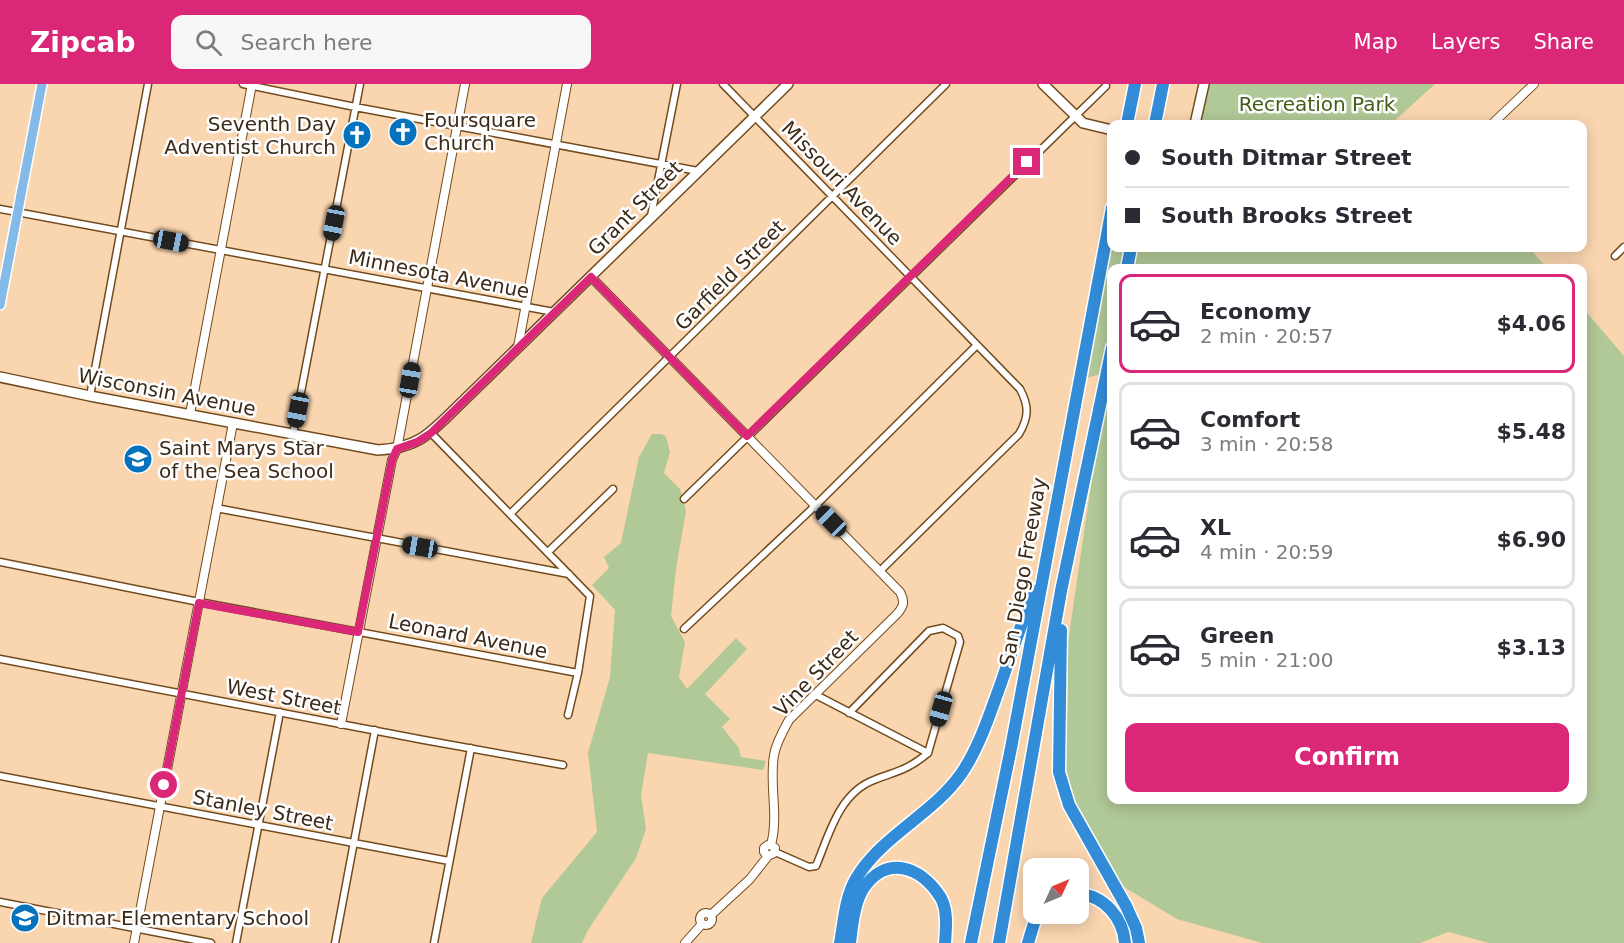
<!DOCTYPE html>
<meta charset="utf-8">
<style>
:root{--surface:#fff;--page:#f7f7f7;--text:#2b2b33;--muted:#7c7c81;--line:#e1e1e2;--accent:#db2777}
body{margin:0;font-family:"DejaVu Sans",sans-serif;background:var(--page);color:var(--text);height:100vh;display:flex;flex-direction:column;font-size:22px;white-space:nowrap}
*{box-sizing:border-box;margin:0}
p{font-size:20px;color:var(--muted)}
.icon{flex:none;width:33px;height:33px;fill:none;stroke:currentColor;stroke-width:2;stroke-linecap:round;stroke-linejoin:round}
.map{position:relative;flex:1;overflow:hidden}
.side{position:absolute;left:1107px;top:180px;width:480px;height:540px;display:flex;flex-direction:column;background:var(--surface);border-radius:12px;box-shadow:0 3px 15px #0003}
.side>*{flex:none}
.banner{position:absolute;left:1107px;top:36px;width:480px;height:132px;border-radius:12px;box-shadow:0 3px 15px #0003;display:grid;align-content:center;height:132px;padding:0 18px;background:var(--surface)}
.needle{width:39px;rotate:46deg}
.controls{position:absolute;left:1023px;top:774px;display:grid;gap:12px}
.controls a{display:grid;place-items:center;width:66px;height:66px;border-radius:12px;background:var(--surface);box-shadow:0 3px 15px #0003;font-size:30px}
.end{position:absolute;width:27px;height:27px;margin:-14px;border:8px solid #db2777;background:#fff;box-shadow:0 0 0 3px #fff}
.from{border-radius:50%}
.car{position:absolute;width:18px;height:36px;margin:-18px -9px;border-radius:8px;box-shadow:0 0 4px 2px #0007;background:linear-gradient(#222 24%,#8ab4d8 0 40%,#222 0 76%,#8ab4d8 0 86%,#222 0)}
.banner b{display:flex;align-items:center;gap:21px;height:57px;font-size:22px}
.banner b+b{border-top:2px solid var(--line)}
.banner i{width:15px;height:15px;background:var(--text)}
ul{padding:10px 0 0;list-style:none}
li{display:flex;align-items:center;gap:18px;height:99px;margin:0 12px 9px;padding:0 6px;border:3px solid var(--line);border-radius:12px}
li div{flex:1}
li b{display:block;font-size:22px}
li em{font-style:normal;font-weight:800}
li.selected{border-color:var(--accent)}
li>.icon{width:54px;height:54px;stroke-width:1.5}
.cta{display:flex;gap:12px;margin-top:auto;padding:12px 18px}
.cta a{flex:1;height:69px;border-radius:12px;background:var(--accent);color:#fff;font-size:24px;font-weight:800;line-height:69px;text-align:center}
header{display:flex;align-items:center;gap:36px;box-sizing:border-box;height:84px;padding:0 30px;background:var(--accent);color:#fff}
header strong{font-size:28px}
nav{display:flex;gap:33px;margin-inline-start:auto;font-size:21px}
.search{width:420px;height:54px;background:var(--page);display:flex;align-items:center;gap:15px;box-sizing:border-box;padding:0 21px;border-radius:12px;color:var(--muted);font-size:22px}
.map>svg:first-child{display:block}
.green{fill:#b1c897}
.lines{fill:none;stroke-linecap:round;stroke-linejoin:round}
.minor-casing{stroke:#724b1d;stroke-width:9}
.tertiary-casing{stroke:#724b1d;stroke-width:10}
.secondary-casing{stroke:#724b1d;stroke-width:12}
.primary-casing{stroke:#fff;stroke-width:12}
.motorway-casing{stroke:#fff;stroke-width:15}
.minor{stroke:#fff;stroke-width:6}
.tertiary{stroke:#fff;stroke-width:8}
.secondary{stroke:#fff;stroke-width:9}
.primary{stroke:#84bae8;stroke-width:9}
.motorway{stroke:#328cd8;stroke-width:12}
.route{stroke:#db2777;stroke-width:8}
.labels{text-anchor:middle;stroke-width:5;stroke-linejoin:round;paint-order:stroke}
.park-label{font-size:20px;fill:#435e16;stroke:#fefefe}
.poi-label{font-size:20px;fill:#3b2a17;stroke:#fefefe;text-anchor:start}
.street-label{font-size:20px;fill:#3b2a17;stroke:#fefefe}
</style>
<header>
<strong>Zipcab</strong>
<div class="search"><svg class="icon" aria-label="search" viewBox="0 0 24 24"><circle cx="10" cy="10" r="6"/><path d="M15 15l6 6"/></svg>Search here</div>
<nav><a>Map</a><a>Layers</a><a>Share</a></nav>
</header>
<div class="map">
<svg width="1624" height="859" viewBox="0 0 1624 859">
<rect width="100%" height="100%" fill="#fad6b0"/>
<!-- green -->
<path class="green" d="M1205,0H1435L1391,40H1198Z
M1111,115L1112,164H1529L1547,184H1112V716H1582L1583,224L1624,272V859H1489L1448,848L1420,859H1262L1177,835L1114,797L1080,743L1059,671L1063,592L1107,292L1097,291L1076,297Z
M652,350H662L666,353L670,368L664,389L680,405L686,427L676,485L671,532L685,558L679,593L687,605L736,554L747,565L705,610L730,635L722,643L739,664L741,673L766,677L763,686L648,669L641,711L646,745L636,774L588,846L582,859H531L542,814L597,748L588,669L610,593L615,526L592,501L609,484L604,473L621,459L639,373Z"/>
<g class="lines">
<!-- minor casing -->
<g class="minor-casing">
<path id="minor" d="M243,0L355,23L698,87
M723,0L1020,305C1029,322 1029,333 1019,350L880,487
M0,125L554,228
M651,132L677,0
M1615,172L1624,163
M90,312L148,0
M431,349L590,512L578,589L568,631
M293,350L360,0
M684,415L1106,2
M216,424L569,490
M510,430L946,0
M548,468L613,405
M0,478L199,518L578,589
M684,545L815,422L977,261
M0,575L424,656L563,681
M814,610L928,669L960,558L958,552L943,544L929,547L849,629
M0,692L449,777
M775,768L809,783L816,782C829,751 839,709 874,696C897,687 908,686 928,669
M0,818L211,859
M236,859L280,628
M335,859L375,646
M434,859L471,664"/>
</g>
<!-- tertiary casing -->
<g class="tertiary-casing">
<path id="tertiary" d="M1492,40L1534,0
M591,193L900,508C905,518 904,522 897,530L789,636C783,647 776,659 774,671C769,701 779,731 771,761
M518,263L567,0
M190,330L252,0
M341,640L392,376L397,365L465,0
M700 835a6 6 0 1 1 12 0a6 6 0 1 1-12 0Z
M711,831L750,795L768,772L774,769L775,764L771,761H768L764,764V768L768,772
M134,859L233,339
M685,859L702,840"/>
</g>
<!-- secondary casing -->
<g class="secondary-casing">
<path id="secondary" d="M1043,0L1083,39L1112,46
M1195,40L1204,0
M0,293L90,312L378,366C419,364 430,349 458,322L788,0"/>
</g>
<!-- primary casing -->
<g class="primary-casing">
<path id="primary" d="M0,221L42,0"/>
</g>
<!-- motorway casing -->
<g class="motorway-casing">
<path id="motorway" d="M1127,40L1135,0
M1155,40L1163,0
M1127,184L1131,164
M1061,546L1059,688L1069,721L1126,822L1136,844L1139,859
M1078,810C1104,811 1123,834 1125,859
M840,859C844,838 845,812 857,793C883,751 933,730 961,690C979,664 989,632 1000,602C1011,570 1022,539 1034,507
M850,859C852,842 854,820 863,805C886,770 921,782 941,814C948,827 946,845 945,859
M971,859L1011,664L1112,124
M999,859L1061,507L1112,264
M1028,859L1035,836L1039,830"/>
</g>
<!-- minor -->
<use href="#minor" class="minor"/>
<!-- tertiary -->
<use href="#tertiary" class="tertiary"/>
<!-- secondary -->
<use href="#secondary" class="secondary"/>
<!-- primary -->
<use href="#primary" class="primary"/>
<!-- motorway -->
<use href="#motorway" class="motorway"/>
</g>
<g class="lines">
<!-- route -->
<path class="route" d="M164,701L199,519L358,548L392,376L397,365L417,358L431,349L591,193L747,352L1027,78"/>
</g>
<!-- icons -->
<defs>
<g id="church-disc" transform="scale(1.5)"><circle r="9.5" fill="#0572bd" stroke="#fefefe"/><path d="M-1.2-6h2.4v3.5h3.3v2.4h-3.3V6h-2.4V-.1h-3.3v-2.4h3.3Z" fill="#fff"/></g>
<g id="school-disc" transform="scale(1.5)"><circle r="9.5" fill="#0572bd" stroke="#fefefe"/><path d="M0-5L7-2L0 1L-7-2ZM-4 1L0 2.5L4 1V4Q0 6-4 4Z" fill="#fff"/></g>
</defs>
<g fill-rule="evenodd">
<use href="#church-disc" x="403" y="48"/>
<use href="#church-disc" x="357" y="51"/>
<use href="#school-disc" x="138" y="375"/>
<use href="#school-disc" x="25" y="834"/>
</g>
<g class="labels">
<!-- park labels -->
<g class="park-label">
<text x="1317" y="27">Recreation Park</text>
</g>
<!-- poi labels -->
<g class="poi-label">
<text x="424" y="43">Foursquare<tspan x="424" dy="23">Church</tspan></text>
<text x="336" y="47" text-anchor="end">Seventh Day<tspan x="336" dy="23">Adventist Church</tspan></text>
<text x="159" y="371">Saint Marys Star<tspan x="159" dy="23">of the Sea School</tspan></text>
<text x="46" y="841">Ditmar Elementary School</text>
</g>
<!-- street labels -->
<g class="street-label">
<text transform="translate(842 99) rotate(46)" y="7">Missouri Avenue</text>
<text transform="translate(635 124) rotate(-45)" y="7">Grant Street</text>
<text transform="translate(439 190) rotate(11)" y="7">Minnesota Avenue</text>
<text transform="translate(730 191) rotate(-45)" y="7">Garfield Street</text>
<text transform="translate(167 308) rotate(11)" y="7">Wisconsin Avenue</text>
<text transform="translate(1023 488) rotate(-80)" y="7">San Diego Freeway</text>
<text transform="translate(468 552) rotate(11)" y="7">Leonard Avenue</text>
<text transform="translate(816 589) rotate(-46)" y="7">Vine Street</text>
<text transform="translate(284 613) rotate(11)" y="7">West Street</text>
<text transform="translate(263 726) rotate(11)" y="7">Stanley Street</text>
</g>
</g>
</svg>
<div class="controls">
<a><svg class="needle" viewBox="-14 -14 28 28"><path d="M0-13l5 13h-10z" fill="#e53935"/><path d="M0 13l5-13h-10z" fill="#7c7c81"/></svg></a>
</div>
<i class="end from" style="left:164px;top:701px"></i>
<i class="end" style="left:1027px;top:78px"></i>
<i class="car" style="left:334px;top:139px;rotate:191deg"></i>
<i class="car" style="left:171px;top:157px;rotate:101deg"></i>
<i class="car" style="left:410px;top:296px;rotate:10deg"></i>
<i class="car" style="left:298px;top:326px;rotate:191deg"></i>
<i class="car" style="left:831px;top:437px;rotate:315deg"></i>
<i class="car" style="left:420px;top:463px;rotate:280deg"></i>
<i class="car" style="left:941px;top:625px;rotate:196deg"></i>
<div class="banner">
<b><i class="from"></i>South Ditmar Street</b>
<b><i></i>South Brooks Street</b>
</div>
<section class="side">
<ul>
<li class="selected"><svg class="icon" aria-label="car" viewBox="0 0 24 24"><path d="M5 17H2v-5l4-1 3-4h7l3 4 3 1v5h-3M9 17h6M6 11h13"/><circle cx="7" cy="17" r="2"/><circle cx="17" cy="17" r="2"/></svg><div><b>Economy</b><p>2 min · 20:57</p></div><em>$4.06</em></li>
<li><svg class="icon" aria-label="car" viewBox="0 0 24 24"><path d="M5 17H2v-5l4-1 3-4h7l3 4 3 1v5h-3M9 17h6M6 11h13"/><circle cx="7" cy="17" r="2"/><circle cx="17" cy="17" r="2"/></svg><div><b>Comfort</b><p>3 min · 20:58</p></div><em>$5.48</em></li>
<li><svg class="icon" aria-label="car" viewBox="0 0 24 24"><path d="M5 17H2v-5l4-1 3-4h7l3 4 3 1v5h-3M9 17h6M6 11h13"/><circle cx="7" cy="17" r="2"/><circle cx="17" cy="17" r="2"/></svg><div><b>XL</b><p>4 min · 20:59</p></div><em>$6.90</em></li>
<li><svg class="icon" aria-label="car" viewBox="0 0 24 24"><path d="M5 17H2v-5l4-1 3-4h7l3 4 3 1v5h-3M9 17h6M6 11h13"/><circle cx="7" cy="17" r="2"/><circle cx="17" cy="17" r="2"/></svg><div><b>Green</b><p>5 min · 21:00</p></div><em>$3.13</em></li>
</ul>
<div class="cta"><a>Confirm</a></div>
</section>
</div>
